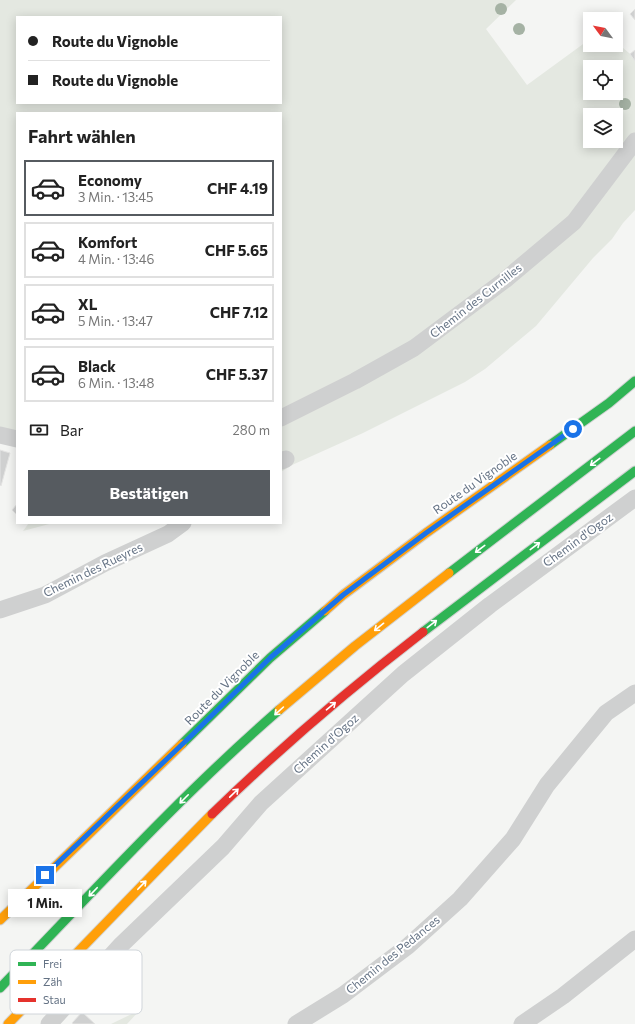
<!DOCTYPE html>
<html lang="de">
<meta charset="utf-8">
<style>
:root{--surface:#fff;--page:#f6f6f6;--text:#222;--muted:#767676;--line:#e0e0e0;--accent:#565b60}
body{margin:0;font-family:Commissioner,sans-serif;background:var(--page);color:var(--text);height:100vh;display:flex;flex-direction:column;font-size:15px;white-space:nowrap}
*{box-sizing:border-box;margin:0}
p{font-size:13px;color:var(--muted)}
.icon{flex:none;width:22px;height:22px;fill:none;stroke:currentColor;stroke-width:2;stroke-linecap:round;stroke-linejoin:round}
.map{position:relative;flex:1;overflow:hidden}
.side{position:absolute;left:16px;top:112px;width:266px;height:412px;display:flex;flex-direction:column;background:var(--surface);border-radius:0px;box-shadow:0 2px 10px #0003}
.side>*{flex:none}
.guide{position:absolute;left:16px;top:16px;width:266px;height:88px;border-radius:0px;box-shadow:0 2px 10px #0003;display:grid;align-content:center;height:88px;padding:0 12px;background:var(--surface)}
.needle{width:26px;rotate:302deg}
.buttons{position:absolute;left:583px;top:12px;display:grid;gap:8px}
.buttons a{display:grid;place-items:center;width:40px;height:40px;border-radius:0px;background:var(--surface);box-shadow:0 2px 10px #0003;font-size:20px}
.end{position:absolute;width:18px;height:18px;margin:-9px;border:5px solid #1a73e8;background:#fff;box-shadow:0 0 0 2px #fff}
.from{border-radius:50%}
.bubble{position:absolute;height:28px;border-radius:0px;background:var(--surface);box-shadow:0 2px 10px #0003;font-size:13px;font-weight:700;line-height:28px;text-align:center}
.guide b{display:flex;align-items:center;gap:14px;height:38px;font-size:15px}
.guide b+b{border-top:1px solid var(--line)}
.guide i{width:10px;height:10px;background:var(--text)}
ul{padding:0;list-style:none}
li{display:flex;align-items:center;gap:12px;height:56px;margin:0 8px 6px;padding:0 4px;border:2px solid var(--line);border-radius:0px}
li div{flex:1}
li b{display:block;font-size:15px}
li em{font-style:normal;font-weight:700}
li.on{border-color:var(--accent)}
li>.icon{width:36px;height:36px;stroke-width:1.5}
h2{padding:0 12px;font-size:18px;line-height:48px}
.pay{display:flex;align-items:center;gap:10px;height:44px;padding:0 12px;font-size:15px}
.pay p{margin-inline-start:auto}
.primary-button{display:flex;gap:8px;margin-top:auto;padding:8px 12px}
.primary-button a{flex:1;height:46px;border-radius:0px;background:var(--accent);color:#fff;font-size:16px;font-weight:700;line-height:46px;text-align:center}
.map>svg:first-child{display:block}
.green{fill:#e4e8e1;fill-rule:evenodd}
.building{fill:#cfd0d0;stroke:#e4e4e3}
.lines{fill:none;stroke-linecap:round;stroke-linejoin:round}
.fast-casing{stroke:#d0d2d2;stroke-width:11}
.slow-casing{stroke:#d0d2d2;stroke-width:11}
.jam-casing{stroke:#d0d2d2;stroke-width:11}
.street{stroke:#cfd0d0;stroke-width:17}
.fast{stroke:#30b455;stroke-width:9}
.slow{stroke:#ff9f0a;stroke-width:9}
.jam{stroke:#e5322d;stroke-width:9}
.tree{fill:#a5b2a4}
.oneway{stroke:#fff}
.route{stroke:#1a73e8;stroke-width:5}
.labels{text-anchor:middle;stroke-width:4;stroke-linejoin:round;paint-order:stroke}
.street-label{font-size:12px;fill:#647284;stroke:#fff}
.key{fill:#fff;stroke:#d0d5da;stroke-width:1}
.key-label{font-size:11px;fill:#647284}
</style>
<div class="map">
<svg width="635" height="1024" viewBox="0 0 635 1024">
<rect width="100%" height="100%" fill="#f4f5f3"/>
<!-- green -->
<path class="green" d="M0,0H516L486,29L527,85L590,39V45H616V42L635,58V210L623,223L612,239L593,258L536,326L485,369L465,382L363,433L292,465L281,472V113H17V436L0,430ZM17,17H281V103H17ZM590,67H616V93H590ZM590,115H616V141H590Z
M29,523H53L23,531Z
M140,1010L127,1024H111Z"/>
<!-- building -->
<path class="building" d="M635,9V20L630,14Z
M635,50V61L630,54Z
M0,450L10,453L1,486L0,485Z
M17,504V515L12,510Z
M82,1012L95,1024H73L72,1023Z"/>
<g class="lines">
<!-- fast casing -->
<g class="fast-casing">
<path id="fast" d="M550,445L609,403L635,381
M449,573L635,431
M423,632L635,471
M182,744L270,658L325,611
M0,988C91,894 180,796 279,710"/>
</g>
<!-- slow casing -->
<g class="slow-casing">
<path id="slow" d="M325,611L343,595L426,533L550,445
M279,710L355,646L449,573
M0,920L182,744
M8,1024L162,865L212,814"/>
</g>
<!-- jam casing -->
<g class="jam-casing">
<path id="jam" d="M212,814C279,749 349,689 423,632"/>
</g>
<!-- street -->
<path class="street" d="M281,418L355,381L414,348L505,280L574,222L635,141
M0,435L17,439
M281,461L286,459
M0,610L45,595L105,563L168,534L183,523
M49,1024L120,946L223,847L261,803L403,674L490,605L635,498
M296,1024L343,995L408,946L460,899L513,839L547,785L606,713L635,693
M522,1024L563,996L635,939"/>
<!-- fast -->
<use href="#fast" class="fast"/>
<!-- slow -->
<use href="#slow" class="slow"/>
<!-- jam -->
<use href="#jam" class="jam"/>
</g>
<!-- trees -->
<g class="tree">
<circle cx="501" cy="9" r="6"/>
<circle cx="519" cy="29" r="6"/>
<circle cx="625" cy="104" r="6"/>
</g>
<!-- one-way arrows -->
<defs><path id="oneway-shaft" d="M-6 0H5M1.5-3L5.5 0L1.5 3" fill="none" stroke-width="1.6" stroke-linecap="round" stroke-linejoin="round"/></defs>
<g class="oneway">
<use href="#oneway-shaft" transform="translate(595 462) rotate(143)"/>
<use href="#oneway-shaft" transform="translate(535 546) rotate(-37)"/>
<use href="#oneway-shaft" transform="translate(480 549) rotate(143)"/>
<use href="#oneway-shaft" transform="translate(432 624) rotate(-38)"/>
<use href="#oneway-shaft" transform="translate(379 627) rotate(141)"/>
<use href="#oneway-shaft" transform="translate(331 706) rotate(-40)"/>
<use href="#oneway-shaft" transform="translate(279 711) rotate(138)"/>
<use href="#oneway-shaft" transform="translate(234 793) rotate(-44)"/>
<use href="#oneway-shaft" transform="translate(184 799) rotate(135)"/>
<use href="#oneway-shaft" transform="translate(142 885) rotate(-46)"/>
<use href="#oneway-shaft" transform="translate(93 892) rotate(134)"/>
</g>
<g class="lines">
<!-- route -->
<path class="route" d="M45,875L192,735L270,658L343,595L426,533L573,429"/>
</g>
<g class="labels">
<!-- street labels -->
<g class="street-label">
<text transform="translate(476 301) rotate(-38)" y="4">Chemin des Curnilles</text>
<text transform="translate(475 483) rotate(-35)" y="4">Route du Vignoble</text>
<text transform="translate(578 540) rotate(-36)" y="4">Chemin d'Ogoz</text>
<text transform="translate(93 570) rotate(-26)" y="4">Chemin des Rueyres</text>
<text transform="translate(222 688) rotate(-45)" y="4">Route du Vignoble</text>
<text transform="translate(326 744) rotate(-42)" y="4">Chemin d'Ogoz</text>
<text transform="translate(393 955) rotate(-39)" y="4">Chemin des Pedances</text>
</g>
</g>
<!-- legend -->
<rect x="10" y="950" width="132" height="64" rx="6" class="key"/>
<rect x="18" y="962" width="18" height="4" fill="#30b455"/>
<rect x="18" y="980" width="18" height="4" fill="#ff9f0a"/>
<rect x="18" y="998" width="18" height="4" fill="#e5322d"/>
<g class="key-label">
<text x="43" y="968">Frei</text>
<text x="43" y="986">Zäh</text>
<text x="43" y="1004">Stau</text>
</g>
</svg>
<div class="buttons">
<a><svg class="needle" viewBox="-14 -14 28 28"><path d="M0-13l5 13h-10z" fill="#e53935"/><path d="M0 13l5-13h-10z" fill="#767676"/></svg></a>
<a><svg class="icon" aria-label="locate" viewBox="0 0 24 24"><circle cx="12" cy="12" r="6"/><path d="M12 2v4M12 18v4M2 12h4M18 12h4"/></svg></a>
<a><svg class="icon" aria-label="layers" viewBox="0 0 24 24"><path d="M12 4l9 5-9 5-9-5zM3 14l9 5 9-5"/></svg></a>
</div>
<i class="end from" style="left:573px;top:429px"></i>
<i class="end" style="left:45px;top:875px"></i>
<div class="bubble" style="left:8px;top:889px;width:74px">1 Min.</div>
<div class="guide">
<b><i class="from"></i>Route du Vignoble</b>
<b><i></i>Route du Vignoble</b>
</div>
<section class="side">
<h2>Fahrt wählen</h2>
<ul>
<li class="on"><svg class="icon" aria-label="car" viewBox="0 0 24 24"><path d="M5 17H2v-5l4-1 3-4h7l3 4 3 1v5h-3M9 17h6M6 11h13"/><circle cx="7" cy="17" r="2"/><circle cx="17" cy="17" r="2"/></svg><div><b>Economy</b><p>3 Min. · 13:45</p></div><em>CHF 4.19</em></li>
<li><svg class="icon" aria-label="car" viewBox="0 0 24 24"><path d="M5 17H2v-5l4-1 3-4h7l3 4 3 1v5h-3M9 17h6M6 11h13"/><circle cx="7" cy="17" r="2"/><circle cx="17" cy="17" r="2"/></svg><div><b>Komfort</b><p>4 Min. · 13:46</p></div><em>CHF 5.65</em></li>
<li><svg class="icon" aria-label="car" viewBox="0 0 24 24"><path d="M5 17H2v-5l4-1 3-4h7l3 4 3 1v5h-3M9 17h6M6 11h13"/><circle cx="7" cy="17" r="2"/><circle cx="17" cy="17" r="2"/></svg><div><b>XL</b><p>5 Min. · 13:47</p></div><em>CHF 7.12</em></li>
<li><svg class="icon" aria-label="car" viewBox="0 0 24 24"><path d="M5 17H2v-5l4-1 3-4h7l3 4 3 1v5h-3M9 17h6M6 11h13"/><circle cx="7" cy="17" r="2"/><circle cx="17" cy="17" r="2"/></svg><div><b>Black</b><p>6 Min. · 13:48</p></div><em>CHF 5.37</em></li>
</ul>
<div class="pay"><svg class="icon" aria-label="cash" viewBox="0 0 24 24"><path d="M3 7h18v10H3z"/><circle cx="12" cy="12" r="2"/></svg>Bar<p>280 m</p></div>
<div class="primary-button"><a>Bestätigen</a></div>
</section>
</div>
